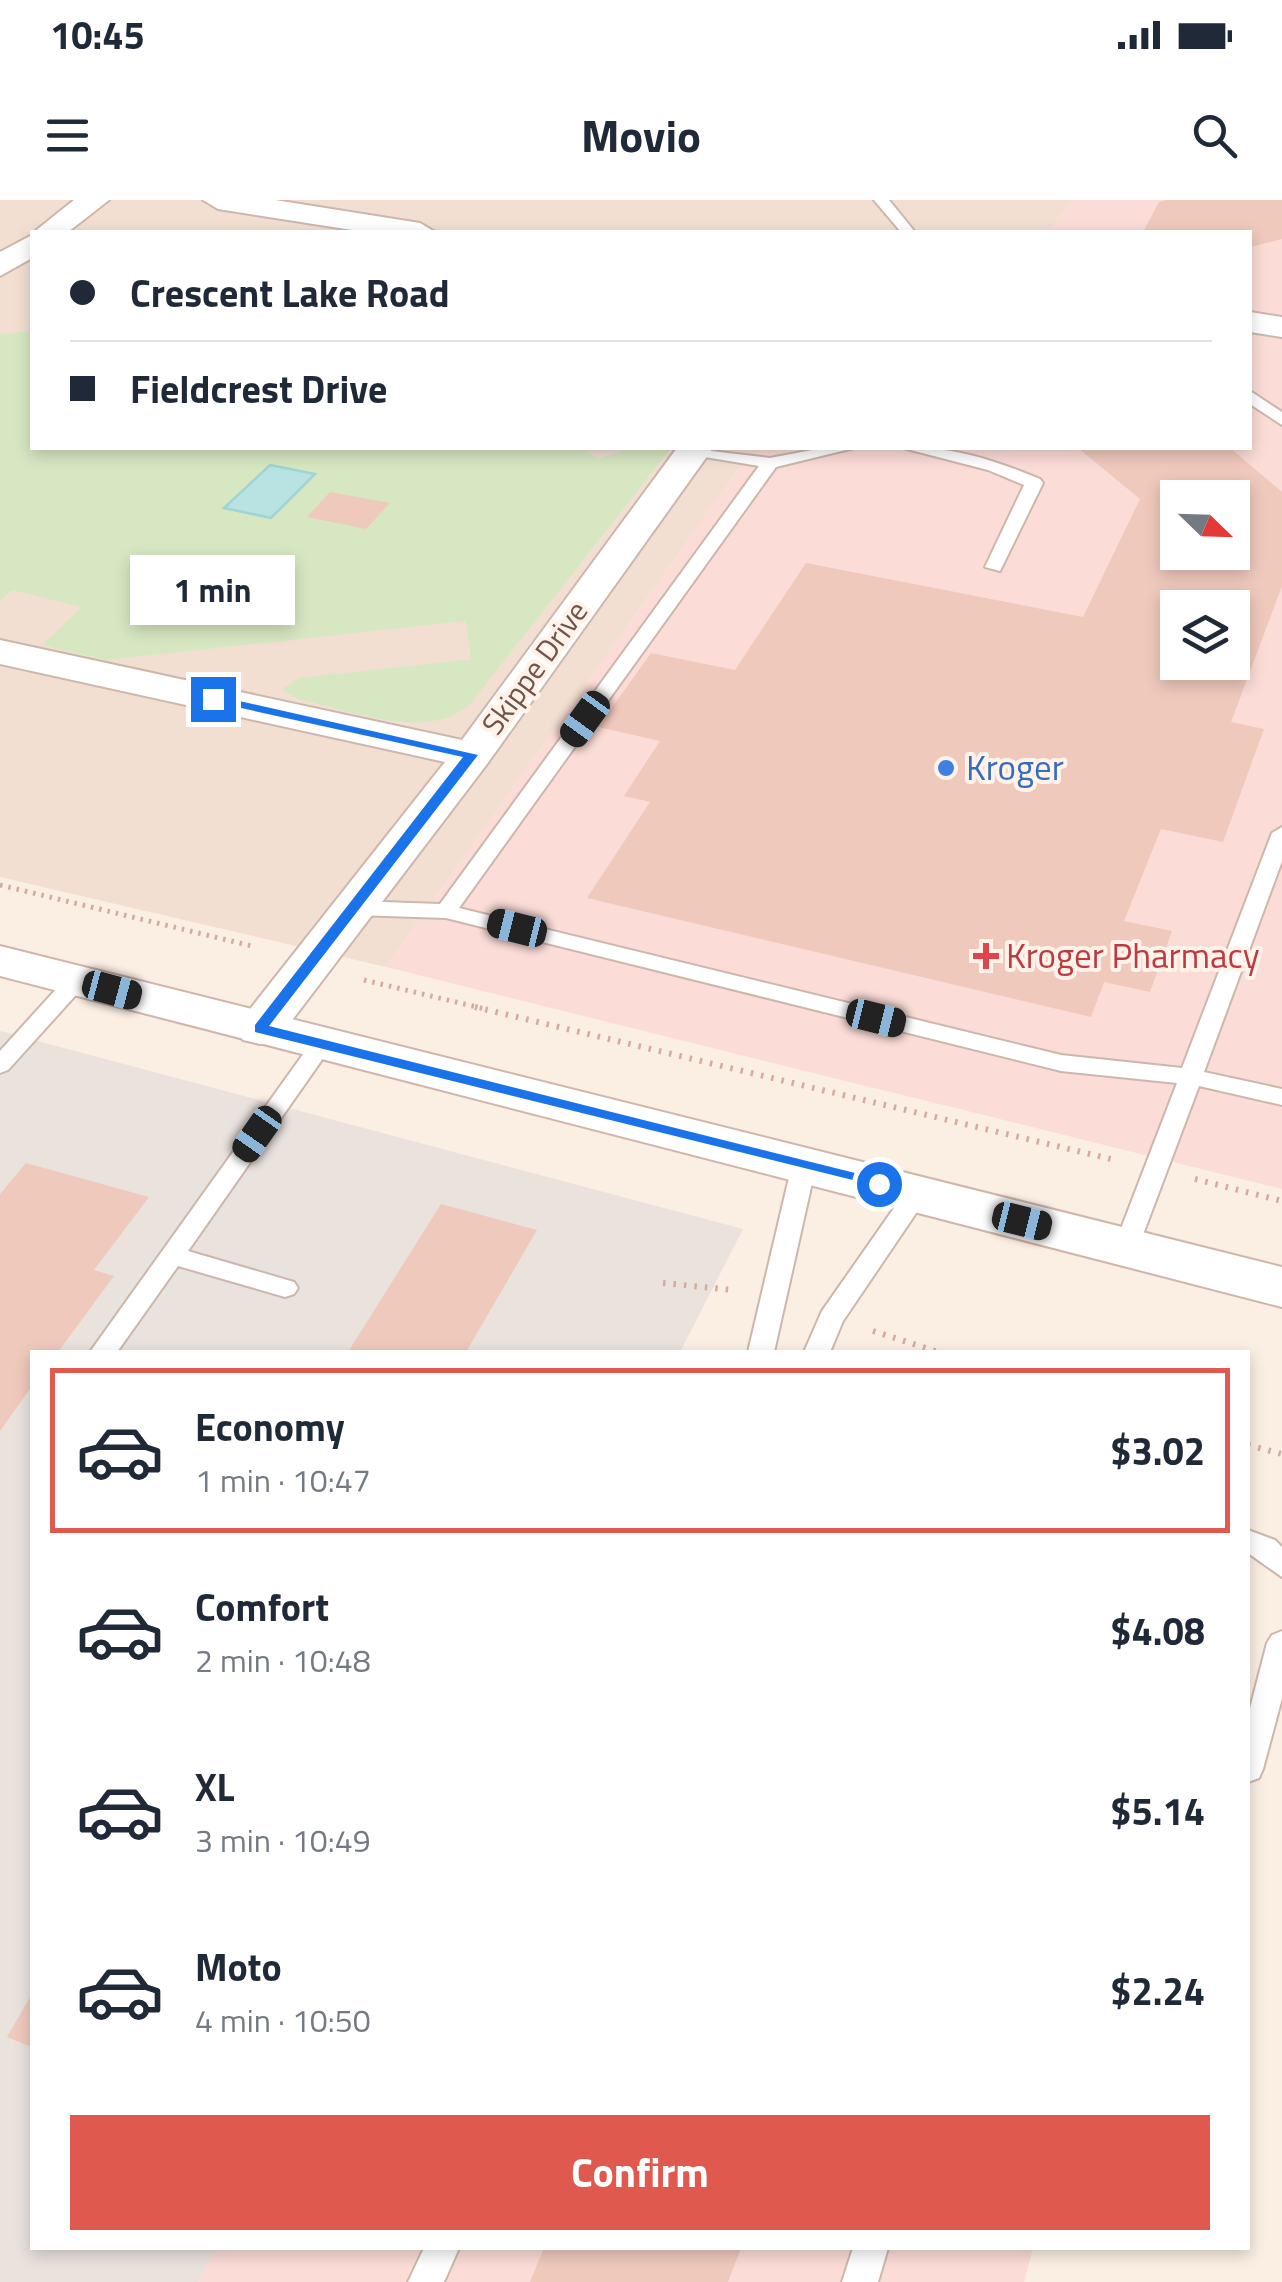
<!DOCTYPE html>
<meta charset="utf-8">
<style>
:root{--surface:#fff;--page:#f6f6f7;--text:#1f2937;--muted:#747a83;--line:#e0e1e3;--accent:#df594e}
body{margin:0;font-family:"Titillium Web",sans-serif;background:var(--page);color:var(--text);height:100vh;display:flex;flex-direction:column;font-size:38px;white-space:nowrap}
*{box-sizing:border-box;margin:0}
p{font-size:32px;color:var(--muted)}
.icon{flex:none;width:55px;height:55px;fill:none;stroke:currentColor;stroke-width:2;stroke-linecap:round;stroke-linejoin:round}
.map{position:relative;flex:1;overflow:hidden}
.panel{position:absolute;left:30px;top:1150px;width:1220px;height:900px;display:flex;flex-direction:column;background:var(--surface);border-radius:0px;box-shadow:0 5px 15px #0003}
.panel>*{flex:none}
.hud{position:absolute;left:30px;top:30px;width:1222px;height:220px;border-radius:0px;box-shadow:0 5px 15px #0003;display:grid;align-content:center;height:220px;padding:0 40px;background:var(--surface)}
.needle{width:65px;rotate:113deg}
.fabs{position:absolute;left:1160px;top:280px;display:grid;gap:20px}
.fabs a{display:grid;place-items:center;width:90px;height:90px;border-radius:0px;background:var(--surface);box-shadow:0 5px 15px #0003;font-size:50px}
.end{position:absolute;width:45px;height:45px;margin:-22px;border:12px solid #1a73e8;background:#fff;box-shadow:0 0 0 5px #fff}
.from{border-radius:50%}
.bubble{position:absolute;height:70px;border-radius:0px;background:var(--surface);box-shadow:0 5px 15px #0003;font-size:32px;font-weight:700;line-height:70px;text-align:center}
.car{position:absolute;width:30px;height:60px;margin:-30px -15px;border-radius:12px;box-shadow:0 0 8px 2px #0007;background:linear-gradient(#222 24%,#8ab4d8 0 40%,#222 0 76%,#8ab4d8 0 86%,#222 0)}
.hud b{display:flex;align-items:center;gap:35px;height:95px;font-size:38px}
.hud b+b{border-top:2px solid var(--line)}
.hud i{width:25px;height:25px;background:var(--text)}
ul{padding:18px 0 0;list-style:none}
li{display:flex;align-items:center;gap:30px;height:165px;margin:0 20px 15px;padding:0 20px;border:5px solid transparent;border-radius:0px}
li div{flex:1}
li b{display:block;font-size:38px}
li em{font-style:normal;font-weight:700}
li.current{border-color:var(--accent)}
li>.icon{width:90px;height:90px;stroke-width:1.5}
.primary-button{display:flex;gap:20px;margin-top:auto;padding:20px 40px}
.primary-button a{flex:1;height:115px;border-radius:0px;background:var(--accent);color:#fff;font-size:40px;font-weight:700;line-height:115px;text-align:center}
.status{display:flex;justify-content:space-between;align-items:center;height:70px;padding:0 50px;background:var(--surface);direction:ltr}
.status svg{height:28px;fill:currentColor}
header{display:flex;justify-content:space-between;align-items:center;height:130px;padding:0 40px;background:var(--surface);font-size:45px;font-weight:700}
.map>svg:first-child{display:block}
.residential{fill:#f2dfd2}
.commercial{fill:#fbdcd7;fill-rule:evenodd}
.industrial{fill:#eae2dd}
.green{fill:#d7e7c2}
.water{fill:#b9e3e3;stroke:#9fd4d4;stroke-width:2.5}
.building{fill:#efc9bc;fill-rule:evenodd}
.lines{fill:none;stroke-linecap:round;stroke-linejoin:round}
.lane-casing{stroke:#cdb7ad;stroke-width:4}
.street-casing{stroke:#cdb7ad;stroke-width:4}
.secondary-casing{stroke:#d0b5aa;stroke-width:4}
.path-far1{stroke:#d3ac9f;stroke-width:5;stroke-dasharray:2.5 6;stroke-linecap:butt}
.path{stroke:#d3ac9f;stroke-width:6;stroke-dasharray:2.5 8;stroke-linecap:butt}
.lane{fill:#fff;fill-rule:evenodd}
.street{fill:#fff;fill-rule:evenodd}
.secondary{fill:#fff;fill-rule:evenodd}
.route{fill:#1a73e8}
.shop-dot{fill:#3f7fe0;stroke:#fef2e9;stroke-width:4}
.health-dot{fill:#e0444e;stroke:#fef2e9;stroke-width:4}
.labels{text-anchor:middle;stroke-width:8;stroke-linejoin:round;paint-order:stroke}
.far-street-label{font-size:30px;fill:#71534a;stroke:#fef2e9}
.shop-label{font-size:35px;fill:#366cbe;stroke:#fef2e9;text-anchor:start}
.health-label{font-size:35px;fill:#be3a42;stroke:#fef2e9;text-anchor:start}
</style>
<div class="status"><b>10:45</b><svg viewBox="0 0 49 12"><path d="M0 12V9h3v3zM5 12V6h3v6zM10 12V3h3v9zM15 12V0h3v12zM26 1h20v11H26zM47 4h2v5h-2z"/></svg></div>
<header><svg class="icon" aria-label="menu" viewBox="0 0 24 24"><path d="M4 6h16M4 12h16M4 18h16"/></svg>Movio<svg class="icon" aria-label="search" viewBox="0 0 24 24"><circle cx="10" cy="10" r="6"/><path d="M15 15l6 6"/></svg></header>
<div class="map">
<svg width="1282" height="2082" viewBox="0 0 1282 2082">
<rect width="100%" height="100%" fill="#fbeee3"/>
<!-- residential -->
<path class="residential" d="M0,0H1074L1047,32H32V248H753L386,767L0,677Z"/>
<!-- commercial -->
<path class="commercial" d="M1074,0H1282V989L386,767L753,248H1250V32H1047ZM1178,298H1232V352H1178ZM1178,408H1232V462H1178Z
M216,2048H1033L1024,2082H198Z"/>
<!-- industrial -->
<path class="industrial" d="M0,831L743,1029L680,1152H32V2048H216L198,2082H0Z"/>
<!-- green -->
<path class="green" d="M32,131V248H581L598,259L629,248H671L471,503C428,544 348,509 297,499L282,489L299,478L471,459L466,421L106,460L42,445L82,407L12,390L0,401V134Z"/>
<!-- water -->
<path class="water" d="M270,265L315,274L271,318L224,308Z"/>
<!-- building -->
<path class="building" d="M1166,0H1282V39L1250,47V32H1143L1159,2Z
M1078,248H1230L1282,292V386L1231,522L1264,529L1223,642L1161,629L1124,721L1172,731L1150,792L1104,782L1091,817L587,698L650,602L624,596L660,541L598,527L651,453L735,470L806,363L1083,417L1140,299ZM1178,298H1232V352H1178ZM1178,408H1232V462H1178Z
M330,292L390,303L366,329L307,317Z
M26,963L149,997L94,1070L114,1076L58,1152H32V1186L0,1231V994Z
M441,1004L537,1030L466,1152H348Z
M32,1794V1847L7,1837Z
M544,2048H741L728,2082H530Z"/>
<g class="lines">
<!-- lane casing -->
<g class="lane-casing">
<path id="lane" d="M874,0H889L915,32H901Z
M1250,191L1282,212V225L1250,204Z
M686,248L770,258L823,248H854L776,267L459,708L1061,855L1182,868L1272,633L1282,627V661L1204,872L1282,889V905L1199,886L1136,1053L1127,1056L1114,1047L1177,883L1061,871L446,718L354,715L343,708L354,701L440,704L759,266L687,254Z
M903,248C950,245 997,261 1040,279L1043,283L1000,371L985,367L1024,285L988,270Z
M76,774L84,776L87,781L84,786L8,870L0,873V851L68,776Z
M322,837L333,844L188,1051L294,1082L298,1088L294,1094L285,1097L178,1066L117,1152H90L314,839Z
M804,957L816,965L774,1152H748L792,965Z
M917,985L929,994L843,1121L830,1152H804L822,1111L908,988Z
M1248,1330L1275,1340L1282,1347V1377L1248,1353Z
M1282,1431V1498L1263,1569L1259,1578L1248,1582V1516L1267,1443L1272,1435Z
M424,2048H459L444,2082H408Z
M853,2048H888L878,2082H842Z"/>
</g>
<!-- street casing -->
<g class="street-casing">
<path id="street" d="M74,0H109L68,32H34Z
M203,0H275L420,23L435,32H365L218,9Z
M32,35V58L0,76V52Z
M1250,112L1282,117V137L1250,132Z
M677,248H713L487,564L277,840L260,844L243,840L236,829L243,818L445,562L0,464V440L462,540Z"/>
</g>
<!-- secondary casing -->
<g class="secondary-casing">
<path id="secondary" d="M0,746L1282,1067V1107L0,776Z"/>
</g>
<!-- path-far1 -->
<path class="path-far1" d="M0,685L256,747
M364,780L485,809"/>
<!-- path -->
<path class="path" d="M475,807L1115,960
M1195,979L1282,1001
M663,1083L732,1090
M873,1131L938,1152
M1248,1245L1282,1254"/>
<!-- lane -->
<use href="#lane" class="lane"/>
<!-- street -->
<use href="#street" class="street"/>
<!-- secondary -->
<use href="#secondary" class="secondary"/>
</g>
<!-- route -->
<path class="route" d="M213,495L478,555L269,826L879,979L887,984L885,988L255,832V825L463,557L209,501Z"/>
<!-- markers -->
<circle class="shop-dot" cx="946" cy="568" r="10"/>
<path class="health-dot" d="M981 741h10v10h10v10h-10v10h-10v-10h-10v-10h10z"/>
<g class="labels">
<!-- far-street labels -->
<g class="far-street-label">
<text transform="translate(535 468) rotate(-54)" y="10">Skippe Drive</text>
</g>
<!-- shop labels -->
<g class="shop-label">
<text x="966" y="580">Kroger</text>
</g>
<!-- health labels -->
<g class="health-label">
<text x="1006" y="768">Kroger Pharmacy</text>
</g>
</g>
</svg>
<div class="fabs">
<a><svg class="needle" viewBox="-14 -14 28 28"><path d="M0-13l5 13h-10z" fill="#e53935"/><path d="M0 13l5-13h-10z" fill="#747a83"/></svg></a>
<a><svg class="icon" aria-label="layers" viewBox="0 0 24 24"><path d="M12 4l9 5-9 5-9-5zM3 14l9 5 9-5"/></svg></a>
</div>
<i class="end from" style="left:879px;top:984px"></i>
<i class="end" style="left:213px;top:499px"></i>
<div class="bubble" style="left:130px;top:355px;width:165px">1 min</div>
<i class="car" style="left:585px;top:519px;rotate:216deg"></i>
<i class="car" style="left:517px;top:728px;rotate:284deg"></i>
<i class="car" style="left:112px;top:790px;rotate:105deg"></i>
<i class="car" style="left:876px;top:818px;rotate:104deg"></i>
<i class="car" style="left:257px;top:934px;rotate:215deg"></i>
<i class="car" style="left:1022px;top:1021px;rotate:104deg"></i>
<div class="hud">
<b><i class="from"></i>Crescent Lake Road</b>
<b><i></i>Fieldcrest Drive</b>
</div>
<section class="panel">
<ul>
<li class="current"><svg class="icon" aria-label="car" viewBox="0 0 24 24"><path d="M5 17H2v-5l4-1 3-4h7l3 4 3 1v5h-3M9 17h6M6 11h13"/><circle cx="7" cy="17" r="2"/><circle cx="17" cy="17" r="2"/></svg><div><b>Economy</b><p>1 min · 10:47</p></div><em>$3.02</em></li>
<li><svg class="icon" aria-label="car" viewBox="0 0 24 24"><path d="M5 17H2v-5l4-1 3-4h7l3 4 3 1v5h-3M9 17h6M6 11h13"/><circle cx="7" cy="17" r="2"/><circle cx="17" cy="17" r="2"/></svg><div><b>Comfort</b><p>2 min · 10:48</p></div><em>$4.08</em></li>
<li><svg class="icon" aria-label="car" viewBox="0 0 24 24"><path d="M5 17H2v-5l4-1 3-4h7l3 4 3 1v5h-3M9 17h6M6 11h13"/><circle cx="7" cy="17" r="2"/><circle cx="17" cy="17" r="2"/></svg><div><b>XL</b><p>3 min · 10:49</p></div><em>$5.14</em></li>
<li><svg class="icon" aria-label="car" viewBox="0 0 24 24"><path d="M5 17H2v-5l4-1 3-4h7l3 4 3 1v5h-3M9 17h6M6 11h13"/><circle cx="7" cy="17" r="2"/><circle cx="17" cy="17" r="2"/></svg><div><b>Moto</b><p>4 min · 10:50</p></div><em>$2.24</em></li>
</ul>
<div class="primary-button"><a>Confirm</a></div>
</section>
</div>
